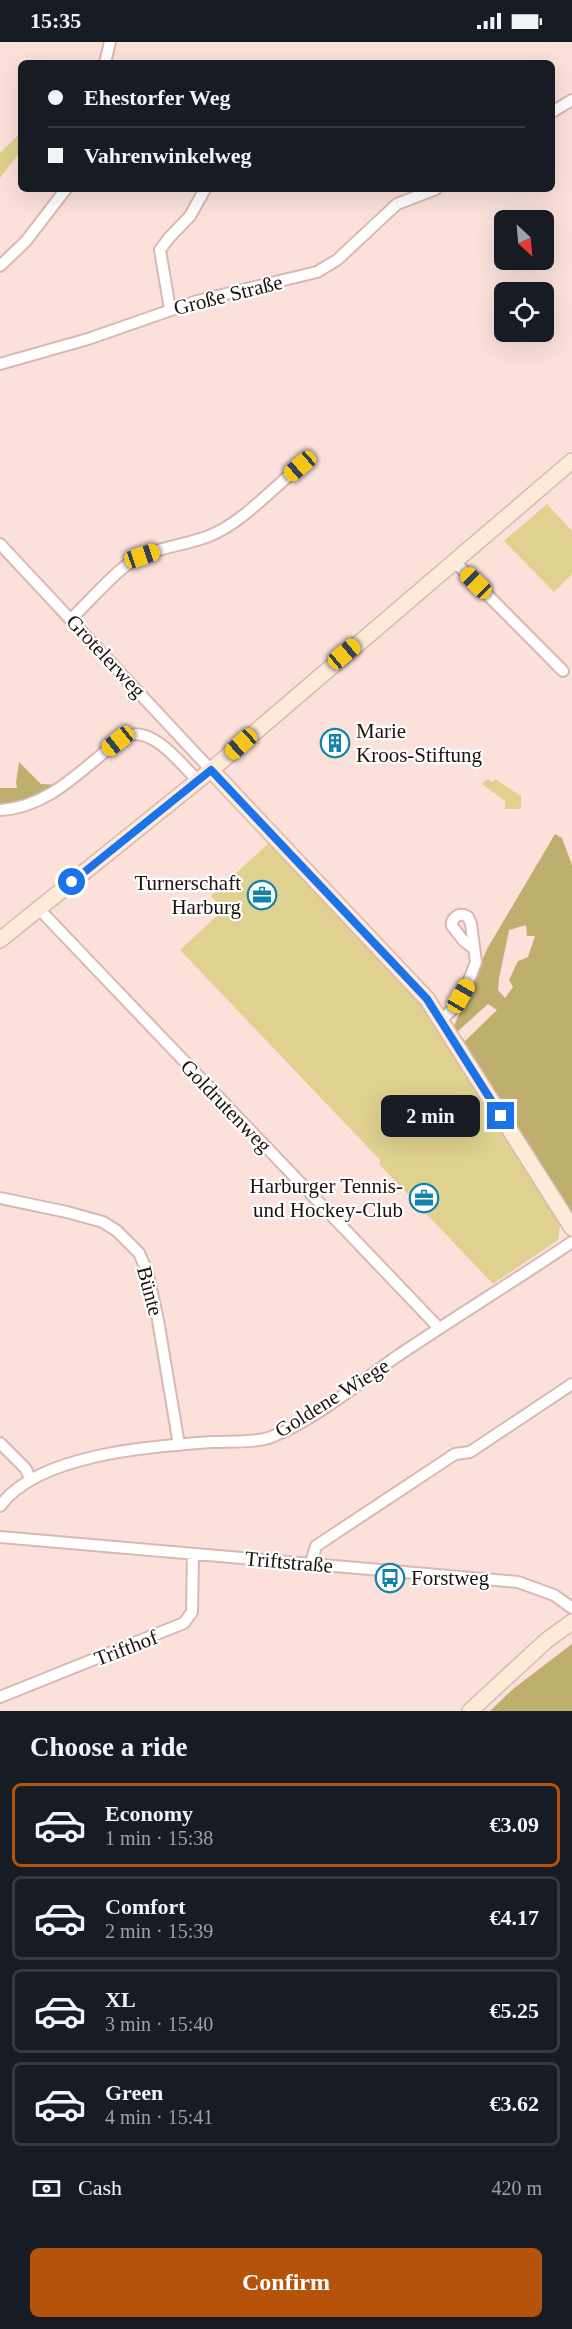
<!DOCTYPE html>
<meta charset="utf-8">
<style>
:root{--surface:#171b24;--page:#242831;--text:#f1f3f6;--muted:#9ea1a6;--line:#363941;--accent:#b45309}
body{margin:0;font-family:Georgia,serif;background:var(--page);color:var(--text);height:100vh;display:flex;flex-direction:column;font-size:22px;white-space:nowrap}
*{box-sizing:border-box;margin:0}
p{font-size:20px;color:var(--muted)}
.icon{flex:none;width:33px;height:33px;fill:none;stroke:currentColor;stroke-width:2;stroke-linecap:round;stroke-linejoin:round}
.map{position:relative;height:1669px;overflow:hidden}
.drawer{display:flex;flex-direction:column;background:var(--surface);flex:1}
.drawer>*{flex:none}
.top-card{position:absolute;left:18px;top:18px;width:537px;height:132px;border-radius:9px;box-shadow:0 6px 24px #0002;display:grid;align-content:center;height:132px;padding:0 30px;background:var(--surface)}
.needle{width:39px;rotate:154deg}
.tools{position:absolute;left:494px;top:168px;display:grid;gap:12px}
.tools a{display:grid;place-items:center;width:60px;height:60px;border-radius:9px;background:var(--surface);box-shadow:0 6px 24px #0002;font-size:30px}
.end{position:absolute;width:27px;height:27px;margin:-14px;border:8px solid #1a73e8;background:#fff;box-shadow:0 0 0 3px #fff}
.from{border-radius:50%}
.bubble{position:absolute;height:42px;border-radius:9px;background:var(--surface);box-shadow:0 6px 24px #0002;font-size:20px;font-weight:700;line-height:42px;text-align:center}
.car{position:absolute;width:18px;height:36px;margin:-18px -9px;border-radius:8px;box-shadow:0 0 4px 2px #0007;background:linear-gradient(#f5c518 24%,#345 0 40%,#f5c518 0 76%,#345 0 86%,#f5c518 0)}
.top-card b{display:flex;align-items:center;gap:21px;height:57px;font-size:22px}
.top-card b+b{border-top:2px solid var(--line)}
.top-card i{width:15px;height:15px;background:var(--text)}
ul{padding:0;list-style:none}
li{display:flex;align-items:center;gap:18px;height:84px;margin:0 12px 9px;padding:0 18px;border:3px solid var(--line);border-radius:9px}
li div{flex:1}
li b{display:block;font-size:22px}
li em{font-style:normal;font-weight:700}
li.current{border-color:var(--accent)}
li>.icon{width:54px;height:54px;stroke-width:1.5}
h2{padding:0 30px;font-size:27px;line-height:72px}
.pay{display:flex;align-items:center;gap:15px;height:66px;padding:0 30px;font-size:22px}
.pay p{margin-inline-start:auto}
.primary-button{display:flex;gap:12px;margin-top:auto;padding:12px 30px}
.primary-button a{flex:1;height:69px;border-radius:9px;background:var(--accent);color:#fff;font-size:24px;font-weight:700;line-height:69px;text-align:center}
.status{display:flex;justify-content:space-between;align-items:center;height:42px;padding:0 30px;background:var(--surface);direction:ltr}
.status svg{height:16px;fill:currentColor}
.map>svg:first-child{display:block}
.green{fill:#e0d190}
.forest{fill:#beaf6e;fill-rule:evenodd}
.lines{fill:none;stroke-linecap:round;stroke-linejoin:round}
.street-casing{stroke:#d9b8b1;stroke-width:14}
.secondary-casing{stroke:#d9b8b1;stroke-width:18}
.street{stroke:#fff;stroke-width:10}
.secondary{stroke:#fdead7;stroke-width:15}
.route{stroke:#1a73e8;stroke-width:8}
.labels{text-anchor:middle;stroke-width:4.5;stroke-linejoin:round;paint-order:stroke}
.street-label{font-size:21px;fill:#1d1210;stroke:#fff}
.poi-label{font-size:21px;fill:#1d1210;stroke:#fff;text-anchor:start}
</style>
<div class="status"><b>15:35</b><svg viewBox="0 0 49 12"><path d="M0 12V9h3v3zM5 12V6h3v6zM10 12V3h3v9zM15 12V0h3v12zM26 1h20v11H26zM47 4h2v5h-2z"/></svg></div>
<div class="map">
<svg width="572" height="1669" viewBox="0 0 572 1669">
<rect width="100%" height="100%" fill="#fce1db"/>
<!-- green -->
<path class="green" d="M21,90V109L0,136V111Z
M547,462L572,489V532L554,550L504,499Z
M487,737L493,740L495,737L521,754V767H505V759L482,742Z
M270,800L420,962L560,1183L558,1198L493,1242L379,1122L381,1119L180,908L223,868L211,854Z"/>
<!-- forest -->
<path class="forest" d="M19,720L41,742L62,743L48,755L0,768V746H17L16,740Z
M555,792L562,796L572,823V1176L461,1000L454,984L487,907ZM526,883L527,894H535L528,915L518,919L509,938L513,945L505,956L498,948L499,937L509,888ZM488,962L497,968L465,999L457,990Z
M572,1602V1669H490L513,1647Z"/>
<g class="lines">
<!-- street casing -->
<g class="street-casing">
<path id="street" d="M105,21L110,0
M552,70L572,58
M0,224L26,199L66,147
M170,267L160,208L168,197L190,174L205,147
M0,322L88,297L197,259L317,230L337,218L397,162L436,147
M0,502L211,728
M454,519L563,629
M71,577C89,560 111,533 131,520C154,505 184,504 209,494C242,481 273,446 300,424
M0,768C48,766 82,727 118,699C121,697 126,694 130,693C155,687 182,723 198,739
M39,867L439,1286
M441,978L455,965L467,943L476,920L471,882L468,875L464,873C457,872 451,877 452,884L463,898L473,906
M0,1156L67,1170L103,1180L117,1189L139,1211L147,1229L158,1278L179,1403
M0,1401L26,1427L30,1437
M0,1464C38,1412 152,1404 212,1400C229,1399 256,1401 271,1395C310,1381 358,1342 393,1317C452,1277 513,1240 572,1200
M0,1495L518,1540L554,1553L572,1566
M311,1521L316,1504L455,1412L470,1410L572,1342
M0,1655L184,1581L192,1570L193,1512"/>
</g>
<!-- secondary casing -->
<g class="secondary-casing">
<path id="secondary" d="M211,728L427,957L572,1186
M0,898L211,728L572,419
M470,1669L547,1598L572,1580"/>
</g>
<!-- street -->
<use href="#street" class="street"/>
<!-- secondary -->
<use href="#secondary" class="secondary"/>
</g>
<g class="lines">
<!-- route -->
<path class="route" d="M72,840L211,728L427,957L501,1074"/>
</g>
<!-- icons -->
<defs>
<g id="building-ring" transform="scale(1.5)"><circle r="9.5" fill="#fff" stroke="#1284aa" stroke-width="1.5"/><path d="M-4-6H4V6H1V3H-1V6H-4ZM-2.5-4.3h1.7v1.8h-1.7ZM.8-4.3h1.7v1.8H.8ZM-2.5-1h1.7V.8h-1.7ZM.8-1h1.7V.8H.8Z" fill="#1284aa"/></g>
<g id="office-ring" transform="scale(1.5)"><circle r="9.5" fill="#fff" stroke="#1284aa" stroke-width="1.5"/><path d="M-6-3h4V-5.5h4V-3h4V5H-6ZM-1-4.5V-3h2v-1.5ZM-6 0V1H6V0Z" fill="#1284aa"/></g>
<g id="bus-ring" transform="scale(1.5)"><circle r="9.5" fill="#fff" stroke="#1284aa" stroke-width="1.5"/><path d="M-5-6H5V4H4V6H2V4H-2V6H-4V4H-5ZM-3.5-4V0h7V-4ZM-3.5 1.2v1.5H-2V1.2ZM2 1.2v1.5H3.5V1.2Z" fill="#1284aa"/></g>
</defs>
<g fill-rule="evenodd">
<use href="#building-ring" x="335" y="701"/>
<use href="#office-ring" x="262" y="853"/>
<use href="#office-ring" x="424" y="1156"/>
<use href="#bus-ring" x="390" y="1536"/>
</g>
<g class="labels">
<!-- street labels -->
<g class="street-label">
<text transform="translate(228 253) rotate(-14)" y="7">Große Straße</text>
<text transform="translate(106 614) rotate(47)" y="7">Grotelerweg</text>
<text transform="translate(226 1064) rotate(46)" y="7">Goldrutenweg</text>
<text transform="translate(150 1249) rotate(75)" y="7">Bünte</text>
<text transform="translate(332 1356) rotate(-32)" y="7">Goldene Wiege</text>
<text transform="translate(289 1520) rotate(5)" y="7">Triftstraße</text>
<text transform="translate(126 1606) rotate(-21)" y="7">Trifthof</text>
</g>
<!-- poi labels -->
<g class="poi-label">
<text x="356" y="696">Marie<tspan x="356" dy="24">Kroos-Stiftung</tspan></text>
<text x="241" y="848" text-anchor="end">Turnerschaft<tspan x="241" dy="24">Harburg</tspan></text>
<text x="403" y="1151" text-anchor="end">Harburger Tennis-<tspan x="403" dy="24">und Hockey-Club</tspan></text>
<text x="411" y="1543">Forstweg</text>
</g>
</g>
</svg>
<div class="tools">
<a><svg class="needle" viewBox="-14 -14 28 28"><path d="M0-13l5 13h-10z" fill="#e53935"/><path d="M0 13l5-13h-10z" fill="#9ea1a6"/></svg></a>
<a><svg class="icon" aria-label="locate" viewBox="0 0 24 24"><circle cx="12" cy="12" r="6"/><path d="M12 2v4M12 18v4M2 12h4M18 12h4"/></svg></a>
</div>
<i class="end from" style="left:72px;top:840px"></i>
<i class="end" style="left:501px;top:1074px"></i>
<div class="bubble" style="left:381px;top:1053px;width:99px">2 min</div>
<i class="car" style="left:300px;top:424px;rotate:229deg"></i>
<i class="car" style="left:142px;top:514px;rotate:71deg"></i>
<i class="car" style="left:476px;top:541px;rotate:315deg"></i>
<i class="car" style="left:344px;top:612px;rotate:50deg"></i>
<i class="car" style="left:118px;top:699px;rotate:231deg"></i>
<i class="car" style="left:241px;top:702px;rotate:228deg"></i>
<i class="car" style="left:461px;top:954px;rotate:30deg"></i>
<div class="top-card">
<b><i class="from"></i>Ehestorfer Weg</b>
<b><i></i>Vahrenwinkelweg</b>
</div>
</div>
<section class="drawer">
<h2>Choose a ride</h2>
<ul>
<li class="current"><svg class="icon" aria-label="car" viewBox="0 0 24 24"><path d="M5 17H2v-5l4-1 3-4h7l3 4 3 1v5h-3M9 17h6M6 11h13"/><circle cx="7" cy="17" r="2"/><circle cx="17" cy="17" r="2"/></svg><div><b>Economy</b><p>1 min · 15:38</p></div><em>€3.09</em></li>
<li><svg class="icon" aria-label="car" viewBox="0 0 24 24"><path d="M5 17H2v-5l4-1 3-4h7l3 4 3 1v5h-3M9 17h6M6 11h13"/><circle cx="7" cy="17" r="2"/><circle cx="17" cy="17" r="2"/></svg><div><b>Comfort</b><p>2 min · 15:39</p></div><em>€4.17</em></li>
<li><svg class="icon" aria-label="car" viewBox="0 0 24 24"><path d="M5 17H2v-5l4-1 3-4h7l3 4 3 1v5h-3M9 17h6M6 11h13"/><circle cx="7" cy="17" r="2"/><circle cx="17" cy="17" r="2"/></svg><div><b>XL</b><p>3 min · 15:40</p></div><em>€5.25</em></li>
<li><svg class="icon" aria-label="car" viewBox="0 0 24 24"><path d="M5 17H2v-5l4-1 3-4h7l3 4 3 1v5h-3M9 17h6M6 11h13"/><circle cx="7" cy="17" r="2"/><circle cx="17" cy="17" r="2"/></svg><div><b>Green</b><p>4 min · 15:41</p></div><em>€3.62</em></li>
</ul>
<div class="pay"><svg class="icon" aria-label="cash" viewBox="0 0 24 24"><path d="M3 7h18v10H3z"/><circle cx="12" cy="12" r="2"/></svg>Cash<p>420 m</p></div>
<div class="primary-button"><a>Confirm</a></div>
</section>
